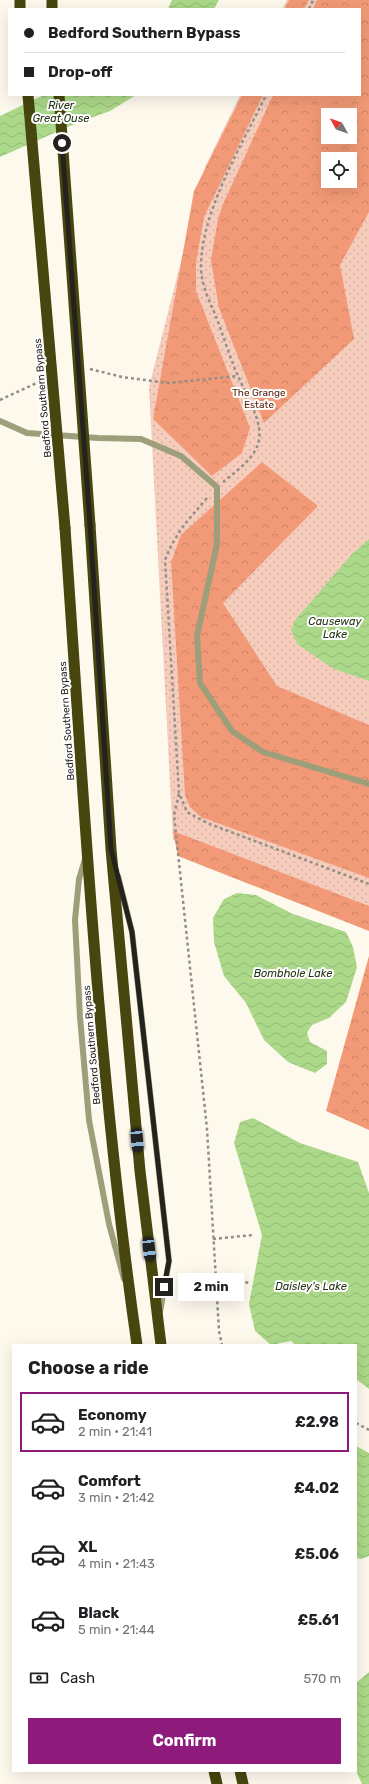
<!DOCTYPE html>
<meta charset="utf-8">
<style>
:root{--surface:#fff;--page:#f6f6f6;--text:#202124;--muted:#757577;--line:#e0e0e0;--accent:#8e1b7c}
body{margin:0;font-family:Rubik,sans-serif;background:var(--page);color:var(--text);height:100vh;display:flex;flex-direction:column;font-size:15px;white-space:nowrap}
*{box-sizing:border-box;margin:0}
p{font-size:13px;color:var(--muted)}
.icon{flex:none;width:22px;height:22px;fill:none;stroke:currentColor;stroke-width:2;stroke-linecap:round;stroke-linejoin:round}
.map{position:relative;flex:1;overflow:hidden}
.details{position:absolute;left:12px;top:1344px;width:345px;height:428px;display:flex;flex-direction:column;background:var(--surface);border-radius:0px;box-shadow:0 4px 16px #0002}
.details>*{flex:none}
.top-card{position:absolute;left:8px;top:8px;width:353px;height:88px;border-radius:0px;box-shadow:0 4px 16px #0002;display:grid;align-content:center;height:88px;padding:0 16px;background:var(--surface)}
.needle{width:26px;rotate:310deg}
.fabs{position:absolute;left:321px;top:108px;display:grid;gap:8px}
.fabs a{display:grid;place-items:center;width:36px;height:36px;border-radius:0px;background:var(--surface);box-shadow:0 4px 16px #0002;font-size:20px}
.end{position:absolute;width:18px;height:18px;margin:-9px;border:5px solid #24221d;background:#fff;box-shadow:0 0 0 2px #fff}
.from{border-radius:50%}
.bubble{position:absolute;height:28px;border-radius:0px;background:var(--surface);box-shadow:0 4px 16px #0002;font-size:13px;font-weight:700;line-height:28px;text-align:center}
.car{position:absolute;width:12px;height:24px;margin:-12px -6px;border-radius:5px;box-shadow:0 0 3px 1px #0007;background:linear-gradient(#222 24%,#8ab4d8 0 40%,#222 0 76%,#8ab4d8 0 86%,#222 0)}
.top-card b{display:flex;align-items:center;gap:14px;height:38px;font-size:15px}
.top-card b+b{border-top:1px solid var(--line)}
.top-card i{width:10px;height:10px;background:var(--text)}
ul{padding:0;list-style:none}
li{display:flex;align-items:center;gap:12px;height:60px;margin:0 8px 6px;padding:0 8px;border:2px solid transparent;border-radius:0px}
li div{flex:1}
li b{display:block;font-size:15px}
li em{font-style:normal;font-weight:700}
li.current{border-color:var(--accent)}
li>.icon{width:36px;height:36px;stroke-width:1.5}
h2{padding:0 16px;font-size:18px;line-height:48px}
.pay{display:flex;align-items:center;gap:10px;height:44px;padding:0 16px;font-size:15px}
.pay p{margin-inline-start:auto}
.cta{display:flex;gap:8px;margin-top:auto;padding:8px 16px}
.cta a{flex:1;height:46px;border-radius:0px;background:var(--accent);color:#fff;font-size:16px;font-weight:700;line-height:46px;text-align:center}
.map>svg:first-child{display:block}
.grass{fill:url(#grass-dots);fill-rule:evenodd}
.forest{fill:url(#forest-crowns);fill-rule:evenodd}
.water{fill:url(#water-waves)}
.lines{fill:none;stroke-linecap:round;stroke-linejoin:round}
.path{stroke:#938f87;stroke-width:2.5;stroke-dasharray:3 3;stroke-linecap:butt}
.service{stroke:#9d9f7a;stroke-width:6}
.trunk{stroke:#46460e;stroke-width:11}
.trunk-bridge{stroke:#46460e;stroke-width:11}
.route{stroke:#24221d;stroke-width:5}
.labels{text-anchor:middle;stroke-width:4;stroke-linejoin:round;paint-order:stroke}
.park-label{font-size:10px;fill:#531d04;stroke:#fff}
.street-label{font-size:10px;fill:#24221d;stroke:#fff}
.water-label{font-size:11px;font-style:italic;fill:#213212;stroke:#fff}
</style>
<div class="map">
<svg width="369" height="1784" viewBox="0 0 369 1784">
<defs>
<pattern id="grass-dots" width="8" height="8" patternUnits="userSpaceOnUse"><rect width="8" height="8" fill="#f6cdbc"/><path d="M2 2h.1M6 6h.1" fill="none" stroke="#d3b0a1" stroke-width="1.8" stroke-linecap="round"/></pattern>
<pattern id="forest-crowns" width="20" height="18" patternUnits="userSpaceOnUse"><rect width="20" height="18" fill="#f29a77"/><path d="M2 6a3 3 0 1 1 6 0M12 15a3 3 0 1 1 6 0" fill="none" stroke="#cf8466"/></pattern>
<pattern id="water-waves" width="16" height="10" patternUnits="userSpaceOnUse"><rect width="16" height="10" fill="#acd989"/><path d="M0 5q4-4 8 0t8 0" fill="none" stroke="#94ba76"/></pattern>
</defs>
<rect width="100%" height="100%" fill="#fef9ed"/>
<!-- grass -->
<path class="grass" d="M287,0H369V923L173,840L149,387L205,167L240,95H360V9H282ZM328,115H350V137H328ZM328,159H350V181H328Z"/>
<!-- forest -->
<path class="forest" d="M289,0H309L304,9H285Z
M317,0H369V212L340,265L354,339L264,423L219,308L211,260L218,219L223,204L273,95H360V9H313ZM328,115H350V137H328ZM328,159H350V181H328Z
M242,95H263L204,217L196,263V291L250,428L242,453L212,476L153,419L194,191Z
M262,462L318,506L223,603L277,686L369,725V878L201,817L190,807L185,795L171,562L181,535Z
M173,831L369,906V931L178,856Z
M369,956V1130L326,1111Z"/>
<!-- water -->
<path class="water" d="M172,0H219L214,9H168Z
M44,95H136L110,111L79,122L0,157V116Z
M369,539V681L334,669L297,644L291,630L295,620L352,554Z
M237,893L256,895L293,914L346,932L353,947L357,967L346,1002L329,1018L312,1025L307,1033L310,1042L327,1051V1064L315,1073L288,1062L264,1040L246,1003L224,976L214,942L213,918L224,899Z
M253,1118L300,1143L358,1162L369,1193V1389L356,1379V1345H296L291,1341L271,1345L255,1331L249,1304L262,1235L234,1143L240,1122Z
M356,1446L369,1453V1556L361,1559L356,1558Z
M369,1672V1784H362L356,1771V1683Z"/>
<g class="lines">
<!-- path -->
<path class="path" d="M309,9L313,0
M90,369L122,377L168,383L238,376
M0,400L41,381
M223,482C235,472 253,460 258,444C265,424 246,395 238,376C230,358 224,338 217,319C210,302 200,283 201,264C203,208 242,145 266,95
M207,498C188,520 176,532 165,560L179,793L187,812L207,823L369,884
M179,794L174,815L207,1129L219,1331L222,1345
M213,1239L253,1235
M216,1276L249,1283
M356,1423L369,1430"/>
<!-- service -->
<path class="service" d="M0,421L27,433L98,438L141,439L181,456L217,487V544L197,636L200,683L232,731L263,752L369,784
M85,859L79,879L75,920L80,1017L89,1120L109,1224L124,1279
M118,876L132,932L169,1261L160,1312"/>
<!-- trunk -->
<path class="trunk" d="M20,0V9
M52,0V9
M90,525L111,849L140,1171L161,1345
M65,528C84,801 98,1074 137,1345
M214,1771L217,1784
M240,1771L243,1784"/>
<!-- trunk-bridge -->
<path class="trunk-bridge" d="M28,95L65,528
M59,95L90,525"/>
</g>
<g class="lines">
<!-- route -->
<path class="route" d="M62,143L90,524L111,849L132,932L169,1261L164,1287"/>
</g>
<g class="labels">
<!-- park labels -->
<g class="park-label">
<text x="259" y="396">The Grange<tspan x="259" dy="12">Estate</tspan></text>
</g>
<!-- street labels -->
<g class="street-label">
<text transform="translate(42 398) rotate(-95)" y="4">Bedford Southern Bypass</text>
<text transform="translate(66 721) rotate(-94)" y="4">Bedford Southern Bypass</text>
<text transform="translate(91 1045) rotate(-95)" y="4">Bedford Southern Bypass</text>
</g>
<!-- water labels -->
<g class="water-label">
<text x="61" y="109">River<tspan x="61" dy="13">Great Ouse</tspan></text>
<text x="335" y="625">Causeway<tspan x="335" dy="13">Lake</tspan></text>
<text x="293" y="977">Bombhole Lake</text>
<text x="311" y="1290">Daisley's Lake</text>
</g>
</g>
</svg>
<div class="fabs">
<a><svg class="needle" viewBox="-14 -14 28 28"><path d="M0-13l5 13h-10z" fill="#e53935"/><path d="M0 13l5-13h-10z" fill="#757577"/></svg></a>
<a><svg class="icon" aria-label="locate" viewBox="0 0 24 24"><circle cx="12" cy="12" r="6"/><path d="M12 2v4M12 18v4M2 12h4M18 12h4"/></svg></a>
</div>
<i class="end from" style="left:62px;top:143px"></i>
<i class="end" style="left:164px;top:1287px"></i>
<div class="bubble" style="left:178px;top:1273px;width:66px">2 min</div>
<i class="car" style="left:137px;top:1140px;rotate:175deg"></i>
<i class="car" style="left:149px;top:1249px;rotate:173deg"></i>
<div class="top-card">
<b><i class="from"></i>Bedford Southern Bypass</b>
<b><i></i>Drop-off</b>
</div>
<section class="details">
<h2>Choose a ride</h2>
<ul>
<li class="current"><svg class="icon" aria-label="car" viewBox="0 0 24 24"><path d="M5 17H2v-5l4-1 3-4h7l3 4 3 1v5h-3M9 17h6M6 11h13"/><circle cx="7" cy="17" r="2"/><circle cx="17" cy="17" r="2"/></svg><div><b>Economy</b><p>2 min · 21:41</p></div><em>£2.98</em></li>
<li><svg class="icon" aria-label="car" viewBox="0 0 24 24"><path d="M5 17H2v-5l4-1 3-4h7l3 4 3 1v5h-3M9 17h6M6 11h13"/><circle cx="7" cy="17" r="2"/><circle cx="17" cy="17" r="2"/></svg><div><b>Comfort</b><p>3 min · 21:42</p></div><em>£4.02</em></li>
<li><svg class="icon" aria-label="car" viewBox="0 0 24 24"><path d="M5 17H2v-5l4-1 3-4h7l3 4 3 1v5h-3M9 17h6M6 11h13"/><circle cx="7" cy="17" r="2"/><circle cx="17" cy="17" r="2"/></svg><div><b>XL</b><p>4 min · 21:43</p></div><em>£5.06</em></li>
<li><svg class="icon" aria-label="car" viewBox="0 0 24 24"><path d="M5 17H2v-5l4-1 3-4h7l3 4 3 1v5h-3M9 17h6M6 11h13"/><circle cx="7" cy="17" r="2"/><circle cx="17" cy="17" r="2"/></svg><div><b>Black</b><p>5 min · 21:44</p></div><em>£5.61</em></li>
</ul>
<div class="pay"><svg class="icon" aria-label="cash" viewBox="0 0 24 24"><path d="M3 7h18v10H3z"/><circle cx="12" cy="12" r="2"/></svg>Cash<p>570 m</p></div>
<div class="cta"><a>Confirm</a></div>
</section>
</div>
